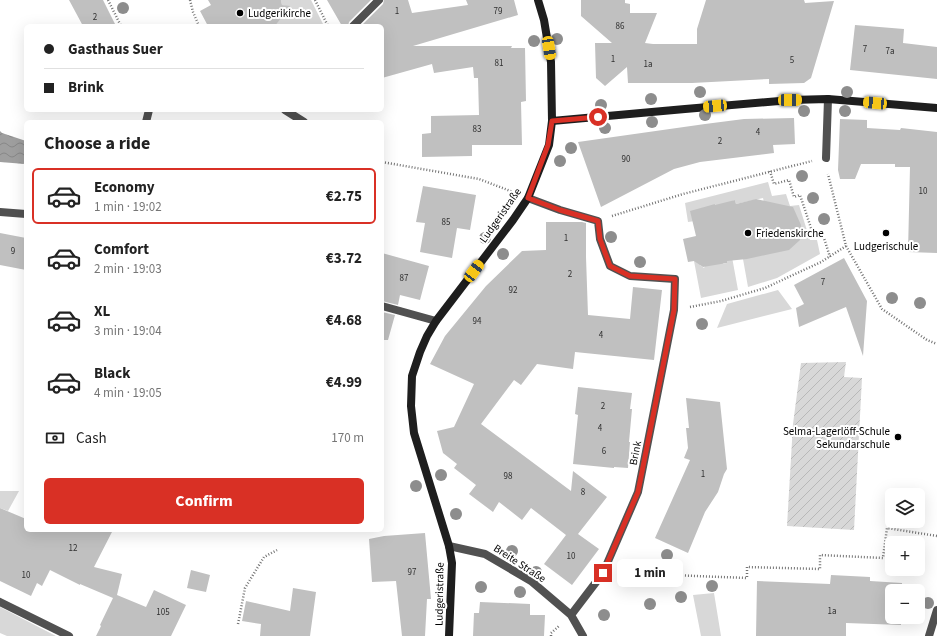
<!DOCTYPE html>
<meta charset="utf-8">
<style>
:root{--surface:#fff;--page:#f6f6f6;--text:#222;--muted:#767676;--line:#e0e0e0;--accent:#d93025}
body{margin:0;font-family:"Source Sans 3",sans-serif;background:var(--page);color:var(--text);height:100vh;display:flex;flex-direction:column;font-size:15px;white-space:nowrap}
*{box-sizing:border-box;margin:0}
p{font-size:13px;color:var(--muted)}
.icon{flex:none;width:22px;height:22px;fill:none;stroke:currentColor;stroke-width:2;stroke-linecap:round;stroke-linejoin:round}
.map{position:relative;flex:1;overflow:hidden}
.sheet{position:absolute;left:24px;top:120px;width:360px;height:412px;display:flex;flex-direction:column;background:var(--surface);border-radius:6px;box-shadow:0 4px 16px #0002}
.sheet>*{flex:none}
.hud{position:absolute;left:24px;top:24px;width:360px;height:88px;border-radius:6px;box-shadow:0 4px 16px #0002;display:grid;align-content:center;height:88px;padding:0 20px;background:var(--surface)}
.tools{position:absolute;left:885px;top:488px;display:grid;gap:8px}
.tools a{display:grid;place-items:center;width:40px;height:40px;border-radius:6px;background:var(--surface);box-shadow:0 4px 16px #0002;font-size:20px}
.end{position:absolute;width:18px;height:18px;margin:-9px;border:5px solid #d93025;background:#fff;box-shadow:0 0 0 2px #fff}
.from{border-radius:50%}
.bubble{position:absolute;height:28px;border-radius:6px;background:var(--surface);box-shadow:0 4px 16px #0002;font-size:13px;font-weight:700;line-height:28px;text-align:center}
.car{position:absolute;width:12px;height:24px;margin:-12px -6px;border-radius:5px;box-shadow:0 0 3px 1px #0007;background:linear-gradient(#f5c518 24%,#345 0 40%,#f5c518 0 76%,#345 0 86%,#f5c518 0)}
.hud b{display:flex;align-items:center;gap:14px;height:38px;font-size:15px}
.hud b+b{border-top:1px solid var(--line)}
.hud i{width:10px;height:10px;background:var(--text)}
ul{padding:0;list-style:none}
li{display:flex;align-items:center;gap:12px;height:56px;margin:0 8px 6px;padding:0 12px;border:2px solid transparent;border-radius:6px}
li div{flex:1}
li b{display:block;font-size:15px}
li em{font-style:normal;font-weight:700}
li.selected{border-color:var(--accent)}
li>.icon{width:36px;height:36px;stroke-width:1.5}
h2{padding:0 20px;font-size:18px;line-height:48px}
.pay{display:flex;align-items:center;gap:10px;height:44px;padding:0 20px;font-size:15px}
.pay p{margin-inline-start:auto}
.button{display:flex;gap:8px;margin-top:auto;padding:8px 20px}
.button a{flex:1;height:46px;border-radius:6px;background:var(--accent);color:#fff;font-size:16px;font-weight:700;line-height:46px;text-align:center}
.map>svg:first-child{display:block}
.grass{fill:#d8d8d8}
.garden{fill:url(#garden-furrows)}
.water{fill:url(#water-waves)}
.building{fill:#c0c0c0}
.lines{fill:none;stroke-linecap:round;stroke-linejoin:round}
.path{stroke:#737373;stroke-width:2.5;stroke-dasharray:1 2;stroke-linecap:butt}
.lane{stroke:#515151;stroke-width:8}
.street{stroke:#515151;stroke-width:8}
.secondary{stroke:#1e1e1e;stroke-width:8}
.tree{fill:#8d8d8d}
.route{stroke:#d93025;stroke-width:5}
.poi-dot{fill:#000;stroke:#fff;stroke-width:1.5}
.labels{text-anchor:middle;stroke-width:4;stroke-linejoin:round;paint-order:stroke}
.number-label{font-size:9px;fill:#303030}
.poi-label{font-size:11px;fill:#000;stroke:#fff;text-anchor:start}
.street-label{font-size:11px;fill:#000;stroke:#fff}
</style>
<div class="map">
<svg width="937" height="636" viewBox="0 0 937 636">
<defs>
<pattern id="garden-furrows" width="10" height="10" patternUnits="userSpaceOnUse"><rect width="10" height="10" fill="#d8d8d8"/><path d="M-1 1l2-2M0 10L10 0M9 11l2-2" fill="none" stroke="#b8b8b8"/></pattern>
<pattern id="water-waves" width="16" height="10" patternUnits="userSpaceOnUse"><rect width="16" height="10" fill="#9f9f9f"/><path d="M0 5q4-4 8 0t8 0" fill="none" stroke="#878787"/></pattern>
</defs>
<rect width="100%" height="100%" fill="#fff"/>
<!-- grass -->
<path class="grass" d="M281,0H311L324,26H267L277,23L286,6L282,5Z
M768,182L772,196L786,194L790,206L799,205L810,240H817L820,254L777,278L748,287L743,259L766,211L763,198L736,204L735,200L716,208L715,204L695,221L688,222L685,203Z
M732,257L738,290L701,298L694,261L704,259L700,265L704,268L707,262L722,260L723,264L727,263L726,258Z
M778,290L792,309L717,328L727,304Z
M0,491H19L8,511L0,508Z
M714,593L721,636H701L693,595Z
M0,607L56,636H7L0,633Z"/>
<!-- garden -->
<path class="garden" d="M846,362L844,377L862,378L854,530L787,526L793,424L801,363Z"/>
<!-- water -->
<path class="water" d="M0,131L2,133L26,141L25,164L0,162Z"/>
<!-- building -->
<path class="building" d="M69,0H103L116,26H83Z
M208,0H281L282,5L290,6L275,26H208L200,11L211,5Z
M327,0H371L349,22L348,26H342Z
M384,0H408L412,13L468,5L466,0H514L518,15L413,46H512L511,48H525L526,101L521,102L522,145H472V156L422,157V134L431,133V116L479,115L478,78H474L473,67L434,73L432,64L382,78V26H361L383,4Z
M581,0H625V3L630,4V13H657L645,43L653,44H697V29L706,0H804L805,3L834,1L811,78L804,83L769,84V79L692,83H628L627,67L605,86L596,78L595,43H612L581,16Z
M855,25L904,29L903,43L937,47V79L850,70Z
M794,118L795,144L773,145L774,153L700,162L674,169L601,207L578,142L705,124L744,119Z
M840,119L867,120V128L900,130L901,128L937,132V253L908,252L910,167H895V164H861L855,179H840L838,170Z
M423,186L476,195L470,230L457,228L452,258L420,252L425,223L416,222Z
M756,199L793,207L801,225L800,240L789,250L747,259L727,261V263L703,267L694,261L688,262L683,239L696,236L690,211L715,204V205L735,200L736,204Z
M546,222H582L586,223V257L588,315L630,319L633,287L662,290L654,360L575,352L573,369L537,364L521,385L514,380L481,424L571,491L573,471L607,497L578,534L599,549L572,585L544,564L566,535L531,508L522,520L499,502L493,512L469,494L476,485L454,468L457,464L443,453L437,431L454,427L474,384L430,364L445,336L486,286L522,251L546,250Z
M0,233L26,238V270L0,265Z
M382,253L429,266L420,300L400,295L398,305L382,301Z
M844,258L867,301L863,356L846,307L799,327L796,308L804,304L794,285Z
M382,312L395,315L388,340H382Z
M578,387L632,393L630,409H632L629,442H630L628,468L614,467V468L573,464L578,415L575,414Z
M686,398L720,402L727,469L724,474L718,492L705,512L688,553L655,538L690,460L684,458L688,448L686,428H689Z
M0,508L26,519V530H113L94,567L122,574L117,595L146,607L154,590L186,605L171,636H96L101,626L100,625L113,598L80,584V585L50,570L42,586L37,583L31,596L0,581Z
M425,533L431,599H427L425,636H402L396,581L372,582L369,539L384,536Z
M191,570L210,575L206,592L187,588Z
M831,575L870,577V581L902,583V591H892V617H901V625L846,623V636H756L757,581L830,584Z
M293,588L316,592L310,636H260L261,624L242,621L246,601L290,611Z
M480,602L530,604V615H545L544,636H473L474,613H479Z"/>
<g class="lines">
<!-- path -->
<path class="path" d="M108,0L121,26
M190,0L193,12L199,26
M315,0L328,26
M382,162L479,179L513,192
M770,171L774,184L789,180L794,197L800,195L813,234L822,232L830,257
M612,216L683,194L812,161
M846,246L882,309L927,340L937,344
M690,307L721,301L765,288L821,262L846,246L828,174
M619,573L747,578V567L820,569V555L883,558L887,528L937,536
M238,624L245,588L264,557L277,550
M551,636V633L559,626"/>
<!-- lane -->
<path class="lane" d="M353,26L379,0
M285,110L304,122
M146,122L149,110
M826,158L828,99"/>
<!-- street -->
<path class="street" d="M528,198L560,210L598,221L600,239L610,266L630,276L675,279L674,310L638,492L603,573L571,615
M0,212L26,214
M382,306L436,321
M449,546L485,554L531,581L571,615L583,636
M0,602L69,636
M929,636L937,610"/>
<!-- secondary -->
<path class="secondary" d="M552,121L685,109L791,100L828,99L937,108
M449,636L452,563L449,546L414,433L411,406L412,376L420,352L427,336L436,321L513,220L528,198L549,145L552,121L551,62L544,20L538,0"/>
</g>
<!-- trees -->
<g class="tree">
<circle cx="123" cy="8" r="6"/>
<circle cx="557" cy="39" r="6"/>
<circle cx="534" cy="41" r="6"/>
<circle cx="700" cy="92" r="6"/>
<circle cx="847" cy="92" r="6"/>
<circle cx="651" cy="99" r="6"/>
<circle cx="601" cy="105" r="6"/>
<circle cx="804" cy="111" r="6"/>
<circle cx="845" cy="111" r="6"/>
<circle cx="705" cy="115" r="6"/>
<circle cx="652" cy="122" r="6"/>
<circle cx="605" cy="128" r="6"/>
<circle cx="571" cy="148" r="6"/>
<circle cx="560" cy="161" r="6"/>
<circle cx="802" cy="176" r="6"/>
<circle cx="813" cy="198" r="6"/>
<circle cx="824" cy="219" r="6"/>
<circle cx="611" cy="237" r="6"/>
<circle cx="485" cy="238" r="6"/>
<circle cx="503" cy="254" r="6"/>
<circle cx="640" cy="262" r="6"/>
<circle cx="892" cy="298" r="6"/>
<circle cx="920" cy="303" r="6"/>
<circle cx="702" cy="324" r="6"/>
<circle cx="441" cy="475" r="6"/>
<circle cx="416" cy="486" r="6"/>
<circle cx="456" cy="514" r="6"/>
<circle cx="512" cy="551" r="6"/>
<circle cx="667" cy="555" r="6"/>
<circle cx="536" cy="572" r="6"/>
<circle cx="712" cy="586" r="6"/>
<circle cx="481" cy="587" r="6"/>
<circle cx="520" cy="592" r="6"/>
<circle cx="681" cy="597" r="6"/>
<circle cx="928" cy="603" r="6"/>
<circle cx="650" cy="604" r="6"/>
<circle cx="604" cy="615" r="6"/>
</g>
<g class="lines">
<!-- route -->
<path class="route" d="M598,117L552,121L548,145L528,198L560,210L598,221L600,239L610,266L630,276L675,279L674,310L638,492L603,573"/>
</g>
<!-- markers -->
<g class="poi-dot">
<circle cx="240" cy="13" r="4"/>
<circle cx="748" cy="233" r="4"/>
<circle cx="886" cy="233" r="4"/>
<circle cx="898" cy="437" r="4"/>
</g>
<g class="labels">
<!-- number labels -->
<g class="number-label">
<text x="397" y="14">1</text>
<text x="498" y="14">79</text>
<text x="95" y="20">2</text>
<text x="620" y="29">86</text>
<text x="865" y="52">7</text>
<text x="890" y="54">7a</text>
<text x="613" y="62">1</text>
<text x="792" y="63">5</text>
<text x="499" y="66">81</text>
<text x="648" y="67">1a</text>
<text x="477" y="132">83</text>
<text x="758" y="135">4</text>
<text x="720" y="144">2</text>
<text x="626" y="162">90</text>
<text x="923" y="194">10</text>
<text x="446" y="225">85</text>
<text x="566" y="241">1</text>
<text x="13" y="254">9</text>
<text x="570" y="277">2</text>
<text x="404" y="281">87</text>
<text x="823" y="285">7</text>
<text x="513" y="293">92</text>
<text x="477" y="324">94</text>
<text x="601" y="338">4</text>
<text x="603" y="409">2</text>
<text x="600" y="431">4</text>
<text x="604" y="454">6</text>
<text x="703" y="477">1</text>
<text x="508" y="479">98</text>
<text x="583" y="495">8</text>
<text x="73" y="551">12</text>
<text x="571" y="559">10</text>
<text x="412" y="575">97</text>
<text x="26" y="578">10</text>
<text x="832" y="614">1a</text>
<text x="163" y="615">105</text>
</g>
<!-- poi labels -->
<g class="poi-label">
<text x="248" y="17">Ludgerikirche</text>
<text x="756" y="237">Friedenskirche</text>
<text x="886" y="250" text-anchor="middle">Ludgerischule</text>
<text x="890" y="435" text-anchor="end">Selma-Lagerlöff-Schule<tspan x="890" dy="13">Sekundarschule</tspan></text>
</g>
<!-- street labels -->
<g class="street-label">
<text transform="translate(500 215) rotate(-55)" y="4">Ludgeristraße</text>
<text transform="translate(635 453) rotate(-79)" y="4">Brink</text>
<text transform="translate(520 563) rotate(33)" y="4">Breite Straße</text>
<text transform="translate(439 594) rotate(-89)" y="4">Ludgeristraße</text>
</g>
</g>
</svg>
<div class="tools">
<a><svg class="icon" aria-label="layers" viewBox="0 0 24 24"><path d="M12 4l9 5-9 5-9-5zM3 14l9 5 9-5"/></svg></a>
<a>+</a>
<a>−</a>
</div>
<i class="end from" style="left:598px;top:117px"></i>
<i class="end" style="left:603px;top:573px"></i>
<div class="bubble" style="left:617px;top:559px;width:66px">1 min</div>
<i class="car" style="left:549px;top:48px;rotate:171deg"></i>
<i class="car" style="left:790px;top:100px;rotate:89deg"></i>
<i class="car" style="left:875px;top:103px;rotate:275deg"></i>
<i class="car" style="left:715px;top:106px;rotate:265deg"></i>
<i class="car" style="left:474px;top:271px;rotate:37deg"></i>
<div class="hud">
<b><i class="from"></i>Gasthaus Suer</b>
<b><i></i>Brink</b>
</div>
<section class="sheet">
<h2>Choose a ride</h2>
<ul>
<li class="selected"><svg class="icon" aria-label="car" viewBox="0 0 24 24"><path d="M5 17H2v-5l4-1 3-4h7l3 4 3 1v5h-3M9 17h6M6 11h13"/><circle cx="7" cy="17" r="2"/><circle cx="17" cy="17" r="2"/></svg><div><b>Economy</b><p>1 min · 19:02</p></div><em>€2.75</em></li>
<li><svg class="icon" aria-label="car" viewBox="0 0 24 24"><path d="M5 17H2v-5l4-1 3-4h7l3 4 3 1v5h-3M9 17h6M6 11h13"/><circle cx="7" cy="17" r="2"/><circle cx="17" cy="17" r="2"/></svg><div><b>Comfort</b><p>2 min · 19:03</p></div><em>€3.72</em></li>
<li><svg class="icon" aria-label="car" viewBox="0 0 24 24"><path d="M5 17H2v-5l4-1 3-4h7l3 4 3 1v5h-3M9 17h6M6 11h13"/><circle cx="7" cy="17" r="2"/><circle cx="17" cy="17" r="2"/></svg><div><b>XL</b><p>3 min · 19:04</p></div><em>€4.68</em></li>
<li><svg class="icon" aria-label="car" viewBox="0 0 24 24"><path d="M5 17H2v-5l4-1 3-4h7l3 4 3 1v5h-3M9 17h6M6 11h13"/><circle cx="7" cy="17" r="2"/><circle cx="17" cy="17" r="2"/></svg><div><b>Black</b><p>4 min · 19:05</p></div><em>€4.99</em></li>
</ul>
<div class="pay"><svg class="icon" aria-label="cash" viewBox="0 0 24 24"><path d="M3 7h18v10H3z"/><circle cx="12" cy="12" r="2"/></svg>Cash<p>170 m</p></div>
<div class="button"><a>Confirm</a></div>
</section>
</div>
